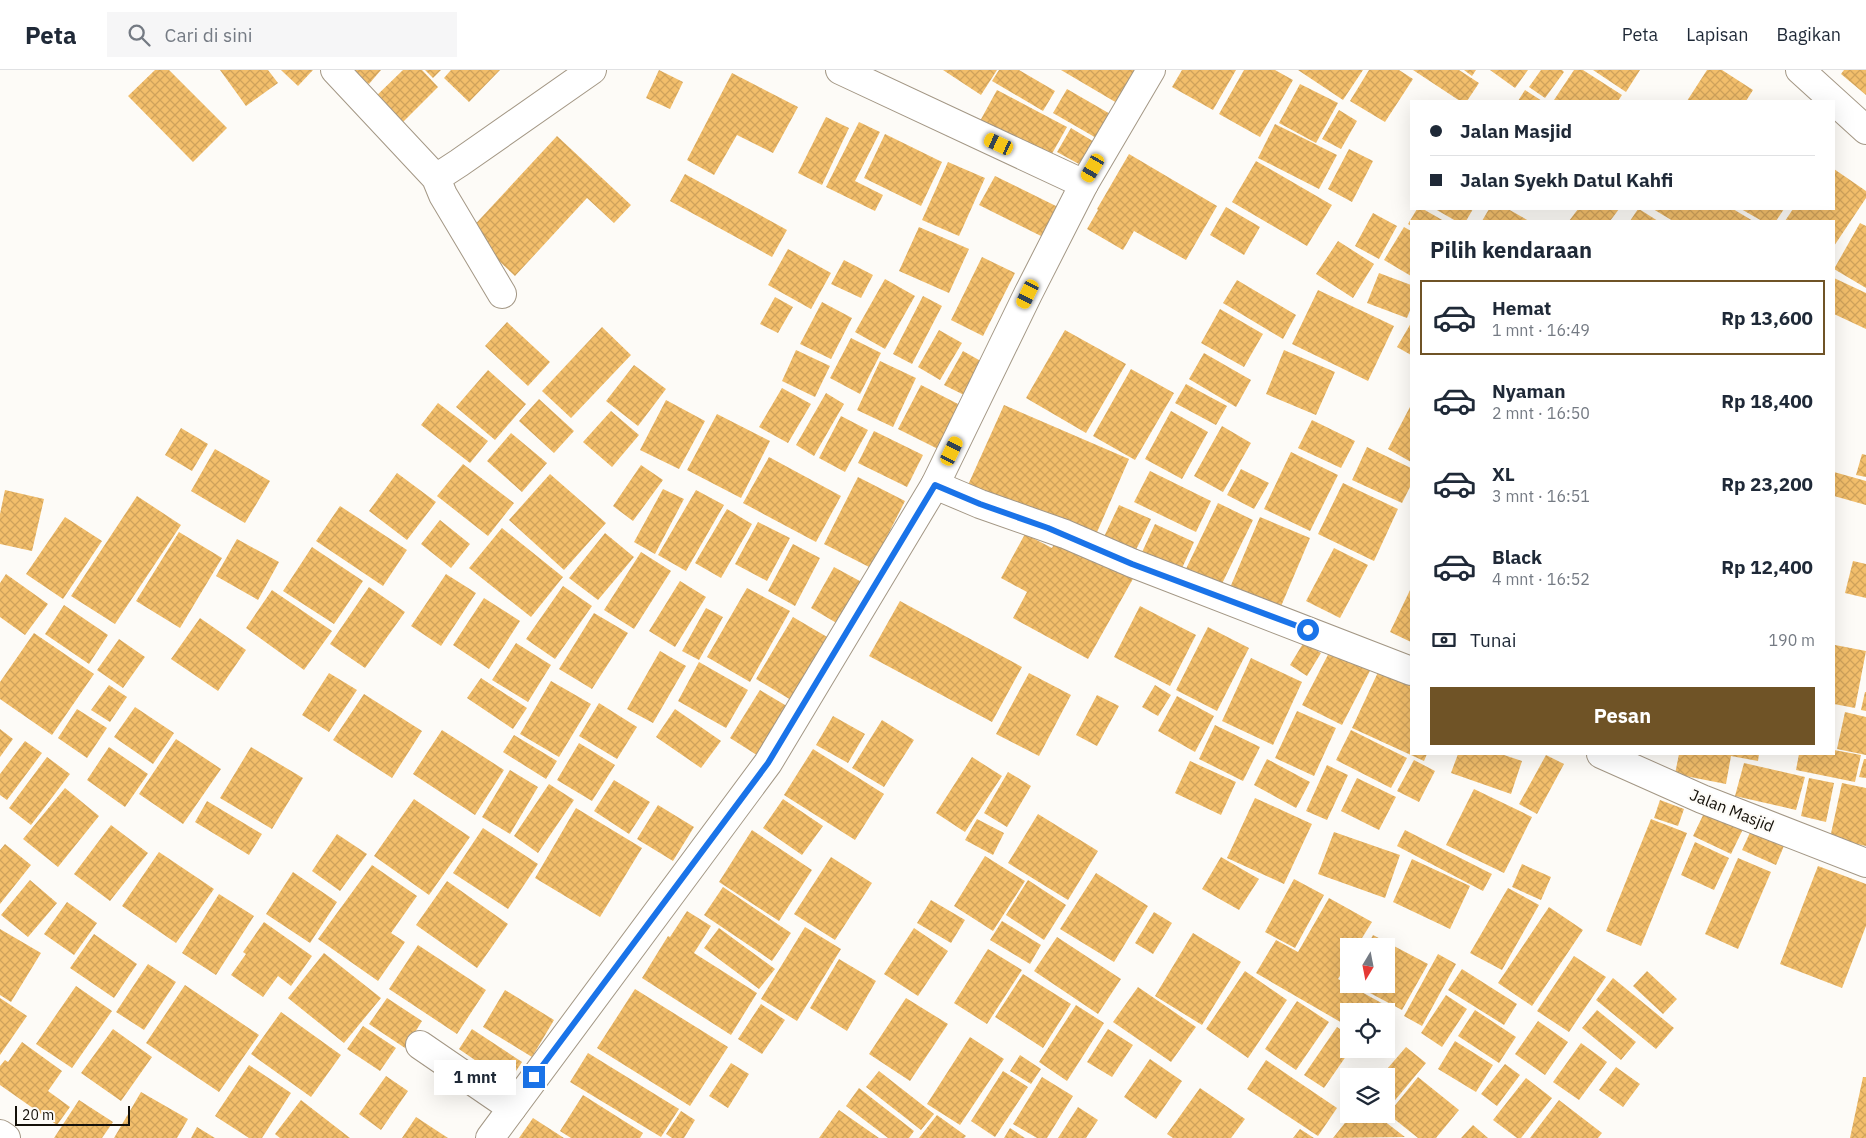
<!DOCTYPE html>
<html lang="id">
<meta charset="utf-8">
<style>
:root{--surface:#fff;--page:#f6f6f7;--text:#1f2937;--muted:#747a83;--line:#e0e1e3;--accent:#6f5326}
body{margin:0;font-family:"IBM Plex Sans",sans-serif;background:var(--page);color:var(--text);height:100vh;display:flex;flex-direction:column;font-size:19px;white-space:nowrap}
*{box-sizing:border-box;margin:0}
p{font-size:16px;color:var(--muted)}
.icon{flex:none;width:28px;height:28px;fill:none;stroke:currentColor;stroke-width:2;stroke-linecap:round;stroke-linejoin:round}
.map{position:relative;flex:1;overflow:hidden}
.side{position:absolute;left:1410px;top:150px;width:425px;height:535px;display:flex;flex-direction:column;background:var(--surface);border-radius:0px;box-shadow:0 5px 20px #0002}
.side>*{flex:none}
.guide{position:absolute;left:1410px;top:30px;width:425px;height:110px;border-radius:0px;box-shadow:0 5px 20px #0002;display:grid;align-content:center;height:110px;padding:0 20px;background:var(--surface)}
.needle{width:32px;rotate:190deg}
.buttons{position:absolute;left:1340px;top:868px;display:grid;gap:10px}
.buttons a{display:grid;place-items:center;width:55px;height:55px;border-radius:0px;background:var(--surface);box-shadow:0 5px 20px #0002;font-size:25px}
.scale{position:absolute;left:15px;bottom:12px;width:115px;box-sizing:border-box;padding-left:5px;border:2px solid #141009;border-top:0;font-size:14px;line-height:18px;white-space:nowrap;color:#141009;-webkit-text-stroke:4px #fdfbf7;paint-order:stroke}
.end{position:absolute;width:22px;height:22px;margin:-11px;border:6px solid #1a73e8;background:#fff;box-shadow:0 0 0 2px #fff}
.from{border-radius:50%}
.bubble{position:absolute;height:35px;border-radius:0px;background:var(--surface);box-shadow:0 5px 20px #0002;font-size:16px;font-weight:700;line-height:35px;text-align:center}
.car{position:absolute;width:15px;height:30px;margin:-15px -8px;border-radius:6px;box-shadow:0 0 4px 1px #0007;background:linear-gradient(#f5c518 24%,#345 0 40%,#f5c518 0 76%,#345 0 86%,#f5c518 0)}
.guide b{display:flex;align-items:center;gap:18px;height:48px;font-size:19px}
.guide b+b{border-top:1px solid var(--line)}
.guide i{width:12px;height:12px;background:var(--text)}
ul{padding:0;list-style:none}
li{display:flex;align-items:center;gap:15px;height:75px;margin:0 10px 8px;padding:0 10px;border:2px solid transparent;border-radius:0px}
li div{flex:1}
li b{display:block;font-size:19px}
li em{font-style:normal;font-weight:700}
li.on{border-color:var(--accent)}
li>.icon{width:45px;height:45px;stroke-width:1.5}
h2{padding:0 20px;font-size:22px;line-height:60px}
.pay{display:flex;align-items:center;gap:12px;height:55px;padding:0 20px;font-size:19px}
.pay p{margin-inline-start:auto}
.action{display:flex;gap:10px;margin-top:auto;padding:10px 20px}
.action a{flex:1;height:58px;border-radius:0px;background:var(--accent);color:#fff;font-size:20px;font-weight:700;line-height:58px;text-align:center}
header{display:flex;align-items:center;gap:30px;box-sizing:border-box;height:70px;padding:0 25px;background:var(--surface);border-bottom:1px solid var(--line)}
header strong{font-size:24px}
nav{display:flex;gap:28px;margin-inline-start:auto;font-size:18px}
.search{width:350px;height:45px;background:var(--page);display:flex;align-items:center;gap:12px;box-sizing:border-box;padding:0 18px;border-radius:0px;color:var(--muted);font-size:19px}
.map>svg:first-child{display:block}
.building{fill:url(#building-cross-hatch)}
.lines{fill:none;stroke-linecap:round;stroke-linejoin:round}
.minor-casing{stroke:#a39785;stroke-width:30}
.tertiary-casing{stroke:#a39785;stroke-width:30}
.minor{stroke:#fff;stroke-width:28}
.tertiary{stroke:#fff;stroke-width:28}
.route{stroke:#1a73e8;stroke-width:6}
.labels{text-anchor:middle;stroke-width:4.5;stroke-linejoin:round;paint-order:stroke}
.street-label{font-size:16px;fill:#141009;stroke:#fdfbf7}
</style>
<header>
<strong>Peta</strong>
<div class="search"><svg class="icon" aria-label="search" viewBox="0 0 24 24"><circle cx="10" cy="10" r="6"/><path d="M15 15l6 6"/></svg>Cari di sini</div>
<nav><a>Peta</a><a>Lapisan</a><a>Bagikan</a></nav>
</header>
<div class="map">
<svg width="1866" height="1068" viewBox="0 0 1866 1068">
<defs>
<pattern id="building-cross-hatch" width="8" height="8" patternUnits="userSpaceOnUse" patternTransform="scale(1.25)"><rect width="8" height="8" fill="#f2be6b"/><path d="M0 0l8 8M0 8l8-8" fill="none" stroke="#cfa25b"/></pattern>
</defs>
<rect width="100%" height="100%" fill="#fdfbf7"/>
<!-- building -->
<path class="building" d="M155,0H169L227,58L193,92L128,26Z
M220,0H268L278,13L246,36Z
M281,0H313L298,16Z
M351,0H381L369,14Z
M403,0H422L438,17L397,58L371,31Z
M425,0H441L433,8Z
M451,0H500L469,32L444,8Z
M659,0L683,12L670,39L646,28Z
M943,0H997L981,25Z
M999,0H1019L1055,21L1043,41L992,11Z
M1061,0H1136L1117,33Z
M1182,0H1236L1213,40L1172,17Z
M1244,0H1275L1293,10L1260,67L1219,44Z
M1298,0H1363L1343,30Z
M1369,0H1399L1413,9L1385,52L1350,31Z
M1413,0H1459L1479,13L1467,31H1460Z
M1464,0H1476L1472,6Z
M1490,0H1528L1515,18Z
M1541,0H1562L1564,2L1545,28L1529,17Z
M1574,0H1583L1622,25L1618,31H1555L1554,30Z
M1593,0H1640L1626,22Z
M1707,0H1722L1753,20L1746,31H1687Z
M1844,0H1866V25L1841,4Z
M732,3L798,37L773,83L737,65L714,105L687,90Z
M1300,14L1338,33L1316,73L1279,53Z
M1067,19L1112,45L1098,69L1053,43Z
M997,20L1067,57L1049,89L980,51Z
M1525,20L1542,31H1518Z
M1339,40L1357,51L1341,79L1322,69Z
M826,47L849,58L822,115L798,103Z
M859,52L880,62L855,111L883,125L875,141L826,117Z
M1275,54L1337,85L1319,119L1258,88Z
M1071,58L1101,76L1088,99L1057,82Z
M885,64L942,92L921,136L864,108Z
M557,66L631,135L614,153L587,128L515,206L468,162Z
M1349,79L1373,91L1352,132L1328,119Z
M1129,84L1217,136L1186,190L1134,161L1123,180L1087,159L1098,140L1097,139Z
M1256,91L1332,135L1307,176L1232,132Z
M948,92L985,108L959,166L922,150Z
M1834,99L1866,121V128L1834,176V151H1785L1793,139H1834Z
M685,104L787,160L772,187L670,131Z
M995,106L1060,138L1045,168L979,135Z
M1226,137L1260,157L1244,185L1210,165Z
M1417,139H1423L1444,151H1411V156L1408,154Z
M1435,139H1473L1466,151H1456Z
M1489,139H1508L1529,151H1482Z
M1578,139H1619L1610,151H1569Z
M1638,139H1639L1658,151H1630Z
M1653,139H1733L1753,151H1673Z
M1741,139H1784L1776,151H1762Z
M1373,143L1397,156L1379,189L1355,176Z
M1860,153L1866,156V218L1834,199Z
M919,157L969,179L949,223L899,201Z
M1404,157L1411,161V206L1384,190Z
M1338,171L1374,194L1353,228L1316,204Z
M788,179L831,203L811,239L768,215Z
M982,187L1015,203L983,266L951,250Z
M844,190L873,205L861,228L831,214Z
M1379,203L1411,215V238L1407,248L1367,233Z
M1834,208L1866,223V259L1834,244Z
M885,209L915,226L885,279L855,262Z
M1237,210L1296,245L1283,269L1223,233Z
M1318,220L1394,256L1368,311L1292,274Z
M923,226L942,236L912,294L893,284Z
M775,227L793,237L778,263L760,254Z
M822,232L852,248L831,289L800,274Z
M1220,239L1263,264L1244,297L1201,273Z
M507,252L550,292L528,316L485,276Z
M1411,253V285L1397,277Z
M602,257L631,285L571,348L542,321Z
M939,260L962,273L940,310L918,297Z
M1065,260L1126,294L1086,363L1026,328Z
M851,268L881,283L860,324L830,308Z
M796,280L830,296L815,327L782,311Z
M1284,280L1335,302L1316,345L1266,324Z
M963,281L986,294L968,327L944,315Z
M1204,283L1251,310L1236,337L1189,309Z
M880,291L916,308L893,357L857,340Z
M634,295L666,319L638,356L606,331Z
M1131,299L1174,323L1135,390L1093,366Z
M488,300L526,334L495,370L456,337Z
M1186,314L1227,336L1216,355L1175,333Z
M921,315L960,335L938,379L898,359Z
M782,318L811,334L788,373L759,357Z
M826,323L844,334L814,386L796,375Z
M539,329L574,361L554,383L519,351Z
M666,330L705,351L679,399L640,380Z
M438,333L488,371L470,393L421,355Z
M1004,335L1129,389L1094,469L968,415Z
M1411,335V392L1388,379Z
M611,341L639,365L612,397L583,372Z
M1171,341L1208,362L1182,409L1145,389Z
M717,344L770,371L741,428L687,400Z
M841,346L868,360L845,402L819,388Z
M1312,350L1355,371L1341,398L1298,378Z
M1222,356L1251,373L1223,422L1194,406Z
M181,358L208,374L192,401L165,385Z
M874,361L923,385L907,417L858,393Z
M511,363L547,393L522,422L487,391Z
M1367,377L1411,398V415L1402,433L1352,410Z
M215,379L270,411L245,453L191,421Z
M1291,382L1338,405L1310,461L1264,439Z
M1862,384L1866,385V407L1856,405Z
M769,387L841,426L816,472L743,433Z
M463,394L514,433L488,466L437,426Z
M641,395L663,410L633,451L613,436Z
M1241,399L1269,413L1254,439L1227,425Z
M1150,401L1211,431L1196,462L1134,432Z
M1834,402L1866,411V435L1834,426Z
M397,403L436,432L407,470L369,441Z
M550,404L606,453L564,500L509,450Z
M858,407L905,431L871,498L824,474Z
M1343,413L1398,439L1374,491L1318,464Z
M663,419L684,429L655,484L634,472Z
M5,420L44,429L32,481L0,474V444Z
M696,420L724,435L686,501L658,485Z
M137,426L181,455L115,554L71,526Z
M1218,433L1253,450L1217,524L1182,507Z
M1119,435L1151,449L1133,486L1102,471Z
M340,436L407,480L383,516L316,471Z
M727,439L752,454L721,508L695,493Z
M65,447L102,471L63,529L26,504Z
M1260,447L1310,468L1279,541L1229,520Z
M440,450L470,474L451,498L421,474Z
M758,452L790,468L767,511L735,494Z
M1155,454L1194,472L1177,509L1138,491Z
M502,458L563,507L531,547L469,498Z
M179,462L222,488L180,558L136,531Z
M605,463L634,487L598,530L569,508Z
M1025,464L1052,478L1058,466L1134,507L1088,589L1013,548L1027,522L1001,508Z
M237,469L279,492L258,530L216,506Z
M793,474L820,488L795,536L768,521Z
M312,477L363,511L334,554L283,521Z
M1334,478L1368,495L1340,548L1306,531Z
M641,482L671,501L634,559L604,540Z
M1853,491L1866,494V528L1845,523Z
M834,497L869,516L845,558L811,538Z
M6,504L48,534L25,565L0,547V513Z
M446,504L476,523L441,576L411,556Z
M680,511L706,527L675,577L649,561Z
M563,516L592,536L555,589L526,569Z
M369,517L405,542L365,598L330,574Z
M747,518L790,541L750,612L707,587Z
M1411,518V572L1390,562Z
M272,520L332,561L304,600L246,558Z
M484,528L520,551L489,599L453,575Z
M900,531L1022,597L992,652L869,586Z
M64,535L108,565L89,594L45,564Z
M1140,536L1196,565L1170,616L1114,587Z
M706,538L723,547L699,590L682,581Z
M594,543L628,563L592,619L559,599Z
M793,547L834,571L796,633L756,609Z
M200,548L246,580L218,621L171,589Z
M1208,557L1249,578L1217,641L1176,620Z
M34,563L94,604L52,665L0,629V612Z
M119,569L145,587L123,618L97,600Z
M1304,572L1321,583L1307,606L1290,595Z
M516,573L551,595L528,632L492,610Z
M1835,575L1866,581L1855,638L1834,634Z
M1332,577L1372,597L1342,655L1302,635Z
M660,581L686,596L653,653L627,639Z
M1251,588L1302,612L1273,675L1222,651Z
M699,592L748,620L726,658L678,631Z
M1380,598L1411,612V684H1427L1424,691L1352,658Z
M329,603L357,620L329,662L302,645Z
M1029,603L1071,625L1039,686L996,664Z
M481,608L527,638L513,659L467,628Z
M551,611L591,634L559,687L520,664Z
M109,615L127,627L110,652L91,640Z
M1155,615L1171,625L1158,646L1142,637Z
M760,620L790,638L760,687L730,668Z
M1865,622H1866V641L1861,640Z
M364,624L422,661L392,708L333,670Z
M1097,625L1119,636L1097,676L1076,665Z
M1177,626L1214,646L1195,682L1158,661Z
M599,633L637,657L617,689L579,666Z
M135,637L174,663L153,694L114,667Z
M77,639L107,658L87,688L58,668Z
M675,639L721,671L701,698L656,667Z
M1297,641L1336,658L1314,706L1275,688Z
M1845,642L1866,647V685L1837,679Z
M833,646L865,664L848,693L816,675Z
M882,650L914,670L884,717L852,698Z
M1215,655L1260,677L1243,711L1199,689Z
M0,659L13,669L0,687Z
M442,660L504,700L475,745L413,704Z
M1351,660L1407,688L1391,718L1336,690Z
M514,665L557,691L546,709L503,682Z
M176,669L221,699L183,754L139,724Z
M25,671L42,683L7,730L0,725V704Z
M579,673L615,695L592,731L557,710Z
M109,677L148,704L125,737L87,710Z
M251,677L303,708L272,759L220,728Z
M813,679L884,724L855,770L784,725Z
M1834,680L1861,685L1855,712L1796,700L1799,684H1834Z
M1458,684H1501L1522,691L1511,724L1451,703Z
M1679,684H1759L1758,691L1731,686L1726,714L1675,704Z
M1546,685L1564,694L1537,744L1519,734Z
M47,687L70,704L31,755L9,738Z
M972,687L1002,706L965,762L936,743Z
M1267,689L1310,712L1296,738L1254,715Z
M1864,689H1866V708L1859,707Z
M1414,690L1435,701L1419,732L1397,721Z
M1190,691L1236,712L1221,745L1175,723Z
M1744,693L1805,707L1796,740L1735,726Z
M1327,695L1348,705L1327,750L1306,741Z
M510,700L538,717L510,764L482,747Z
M1008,702L1031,716L1007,757L984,743Z
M1357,708L1396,727L1379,760L1341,741Z
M1809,708L1834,713L1826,752L1801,746Z
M614,710L650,732L629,764L594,741Z
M1842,713L1866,718V776L1830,768Z
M549,714L574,730L538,783L514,766Z
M65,718L99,746L58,797L23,769Z
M1474,719L1532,747L1504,803L1446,775Z
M1255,728L1312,754L1284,814L1227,788Z
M414,729L470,767L429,825L374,786Z
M783,729L823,756L802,785L763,758Z
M1660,730L1684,739L1678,756L1654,748Z
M207,731L262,764L249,785L195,752Z
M658,735L694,757L673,791L637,769Z
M1707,737L1745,755L1731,784L1693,766Z
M576,738L642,778L600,847L535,808Z
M1038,744L1098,781L1068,830L1008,793Z
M977,749L1004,763L993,785L965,770Z
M1651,749L1687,763L1641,876L1606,861Z
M111,755L148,783L110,831L74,804Z
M1753,756L1786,771L1776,795L1742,780Z
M483,758L538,794L508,839L453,803Z
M752,760L812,800L779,851L719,812Z
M1405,760L1492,804L1483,821L1397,776Z
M1334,762L1400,785L1385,828L1318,804Z
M337,764L367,784L340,821L312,801Z
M1695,772L1729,788L1714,820L1681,805Z
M5,774L31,795L0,834V780Z
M159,782L214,819L176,873L122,836Z
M985,786L1025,811L993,861L954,836Z
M831,787L872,813L835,870L794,844Z
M1221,787L1259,809L1239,840L1202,819Z
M1738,788L1771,802L1738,879L1705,864Z
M1412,789L1470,816L1450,859L1393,832Z
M1522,794L1551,807L1541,830L1512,817Z
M372,795L417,826L391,863L405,872L378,911L318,869Z
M1818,796L1866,814V856L1842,918L1780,894Z
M293,802L337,832L310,873L266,844Z
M1096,803L1148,836L1114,892L1060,859Z
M1294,809L1324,825L1295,878L1265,862Z
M30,810L57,833L28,867L1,845Z
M1028,810L1066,835L1044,870L1006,845Z
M447,811L508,854L477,898L416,855Z
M723,817L791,863L772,891L704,845Z
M1508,818L1539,835L1502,900L1470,883Z
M219,824L254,846L216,905L182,883Z
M1329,828L1372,852L1357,876H1349V891L1338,909L1387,936L1384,941H1349V957L1256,903L1276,870L1298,882Z
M931,830L965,850L951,873L917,853Z
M67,832L97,853L74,885L44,864Z
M1549,837L1583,860L1532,936L1498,913Z
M687,841L711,856L694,883L757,923L731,965L642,908L668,866L670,867Z
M1154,842L1172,853L1153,884L1135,873Z
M1002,851L1041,875L1030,894L990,870Z
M264,852L312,886L291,916L278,906L263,927L231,905L246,884L243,882Z
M805,857L841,879L797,951L761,929Z
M719,858L775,899L759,919L704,878Z
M914,858L948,881L918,926L884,904Z
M0,859L41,883L11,932L0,925Z
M1193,863L1241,892L1202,955L1155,926Z
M94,864L137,894L114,928L70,898Z
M1373,865L1428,894L1402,940L1353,914H1386V876H1367Z
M1057,867L1121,909L1098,944L1034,901Z
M418,875L486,920L457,964L389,919Z
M988,879L1022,900L987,954L954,933Z
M324,883L381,928L344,973L288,928Z
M1438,884L1456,894L1422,956L1404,946Z
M1574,886L1606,907L1569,962L1537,941Z
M839,889L876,911L847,961L810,938Z
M148,894L176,912L144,960L116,942Z
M1462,899L1517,934L1504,955L1448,920Z
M1245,901L1287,930L1248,988L1206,959Z
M1647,901L1677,929L1663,944L1633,916Z
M1023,904L1071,934L1043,978L995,947Z
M1613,908L1674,958L1656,979L1596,930Z
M185,915L259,965L219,1022L146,973Z
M76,916L112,941L72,998L36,974Z
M1138,917L1196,957L1171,992L1113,952Z
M635,919L728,977L690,1036L597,978Z
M505,920L554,950L532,987L483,957Z
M1446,925L1467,939L1442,977L1421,963Z
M0,928L27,946L0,985Z
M387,928L422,951L405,978L369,954Z
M906,928L948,954L910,1011L869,984Z
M1297,931L1329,952L1296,1000L1265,979Z
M761,934L785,950L762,984L738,969Z
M1076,935L1104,953L1067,1011L1039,992Z
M1475,940L1516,967L1499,993L1458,966Z
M1597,940L1636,972L1621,990L1582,958Z
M281,942L341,985L311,1027L251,984Z
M1538,951L1568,972L1545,1005L1515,984Z
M363,956L396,978L380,1001L347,979Z
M1337,957L1349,965V979H1351L1324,1018L1304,1005Z
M113,959L152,987L121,1031L81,1003Z
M472,959L522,992L508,1013L459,979Z
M1108,959L1133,975L1112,1007L1087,992Z
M970,967L1004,989L960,1055L927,1034Z
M1455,971L1493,995L1476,1022L1438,999Z
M22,972L62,1001L48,1021L70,1037L57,1055L0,1015V996L5,990L8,992Z
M1581,973L1607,992L1579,1030L1553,1012Z
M1406,977L1426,993L1386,1041V1006H1381Z
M588,983L679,1039L661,1067L570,1012Z
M1020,985L1041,999L1031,1014L1010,1001Z
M1150,989L1182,1011L1156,1049L1124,1027Z
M1266,990L1337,1038L1318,1066L1247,1019Z
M731,993L749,1004L728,1038L709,1026Z
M1505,994L1520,1005L1497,1036L1481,1024Z
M249,995L291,1023L262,1068H249L215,1046Z
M1616,997L1640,1014L1623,1037L1599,1020Z
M879,1001L934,1044L921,1060L866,1017Z
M1003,1001L1028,1017L995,1067L971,1051Z
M386,1006L408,1021L381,1060L359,1044Z
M1042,1007L1073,1026L1047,1068H1037L1013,1054Z
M1418,1007L1459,1040L1436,1068H1418L1388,1044Z
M1863,1007H1866V1068H1850Z
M1526,1008L1552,1028L1521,1068H1517L1493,1050Z
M859,1018L914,1061L909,1068H888L846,1036Z
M1200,1018L1245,1049L1231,1068H1173L1167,1064Z
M141,1022L188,1049L177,1068H114Z
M583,1025L643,1063L640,1068H571L560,1061Z
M79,1030L113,1052L102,1068H54Z
M301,1030L350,1068H280L275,1064Z
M1559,1030L1602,1063L1598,1068H1530Z
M1078,1037L1098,1050L1086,1068H1058Z
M839,1040L879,1068H819Z
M681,1041L695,1050L684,1068H672L666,1064Z
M1352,1044H1375L1405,1067L1333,1068Z
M937,1045L966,1066L964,1068H919Z
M416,1047L448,1068H402Z
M533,1048L564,1068H519Z
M1473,1055L1488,1068H1461Z
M197,1057L215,1068H191Z
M1010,1058L1025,1068H1004Z
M1300,1059L1314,1068H1293Z"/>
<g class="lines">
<!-- minor casing -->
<g class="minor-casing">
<path id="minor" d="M335,0L436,108
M840,0L1084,114
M1800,0L1866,60
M502,224L443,125L436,108L459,93L592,0
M935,415L980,434L1065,464L1132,493L1411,601
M1601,684L1702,729L1866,793
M420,975L512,1038
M0,1064L6,1068"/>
</g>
<!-- tertiary casing -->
<g class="tertiary-casing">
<path id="tertiary" d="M490,1068L768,693L935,415L1028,224L1084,114L1151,0"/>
</g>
<!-- minor -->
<use href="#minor" class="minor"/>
<!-- tertiary -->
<use href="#tertiary" class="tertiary"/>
</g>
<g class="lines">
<!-- route -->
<path class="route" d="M534,1007L768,693L935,415L980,434L1048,458L1132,494L1308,560"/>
</g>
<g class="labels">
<!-- street labels -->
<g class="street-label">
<text transform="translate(1732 740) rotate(22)" y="6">Jalan Masjid</text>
</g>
</g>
</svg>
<div class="buttons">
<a><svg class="needle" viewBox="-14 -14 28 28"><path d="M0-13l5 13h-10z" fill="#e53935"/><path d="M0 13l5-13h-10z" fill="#747a83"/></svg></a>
<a><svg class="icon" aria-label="locate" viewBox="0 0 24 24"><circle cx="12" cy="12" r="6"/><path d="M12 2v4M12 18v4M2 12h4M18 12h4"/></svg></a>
<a><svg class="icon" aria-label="layers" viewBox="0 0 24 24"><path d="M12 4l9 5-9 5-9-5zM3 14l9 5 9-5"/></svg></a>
</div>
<div class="scale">20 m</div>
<i class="end from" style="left:1308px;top:560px"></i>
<i class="end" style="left:534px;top:1007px"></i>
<div class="bubble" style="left:434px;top:990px;width:82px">1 mnt</div>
<i class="car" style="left:999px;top:74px;rotate:295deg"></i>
<i class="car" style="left:1093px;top:98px;rotate:210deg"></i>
<i class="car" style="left:1028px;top:224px;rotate:206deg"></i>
<i class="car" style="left:952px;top:381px;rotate:26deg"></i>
<div class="guide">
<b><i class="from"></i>Jalan Masjid</b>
<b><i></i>Jalan Syekh Datul Kahfi</b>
</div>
<section class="side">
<h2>Pilih kendaraan</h2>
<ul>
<li class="on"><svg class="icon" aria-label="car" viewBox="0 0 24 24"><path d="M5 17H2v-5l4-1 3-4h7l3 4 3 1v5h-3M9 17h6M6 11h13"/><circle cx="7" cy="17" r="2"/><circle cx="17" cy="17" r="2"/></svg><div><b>Hemat</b><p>1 mnt · 16:49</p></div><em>Rp 13,600</em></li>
<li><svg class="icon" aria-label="car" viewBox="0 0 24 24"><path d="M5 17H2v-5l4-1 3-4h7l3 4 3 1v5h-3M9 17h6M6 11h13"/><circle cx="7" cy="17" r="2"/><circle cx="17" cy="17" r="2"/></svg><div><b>Nyaman</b><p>2 mnt · 16:50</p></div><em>Rp 18,400</em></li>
<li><svg class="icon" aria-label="car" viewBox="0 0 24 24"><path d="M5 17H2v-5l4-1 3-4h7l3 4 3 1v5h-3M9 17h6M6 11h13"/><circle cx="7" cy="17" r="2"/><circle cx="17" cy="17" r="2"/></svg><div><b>XL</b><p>3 mnt · 16:51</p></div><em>Rp 23,200</em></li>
<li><svg class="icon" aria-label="car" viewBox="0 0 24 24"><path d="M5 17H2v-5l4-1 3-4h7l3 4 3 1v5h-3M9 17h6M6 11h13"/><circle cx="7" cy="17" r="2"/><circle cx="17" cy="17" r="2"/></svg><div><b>Black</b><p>4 mnt · 16:52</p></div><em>Rp 12,400</em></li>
</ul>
<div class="pay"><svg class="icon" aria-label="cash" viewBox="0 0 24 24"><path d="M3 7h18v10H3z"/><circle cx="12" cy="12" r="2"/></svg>Tunai<p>190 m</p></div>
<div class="action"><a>Pesan</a></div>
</section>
</div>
